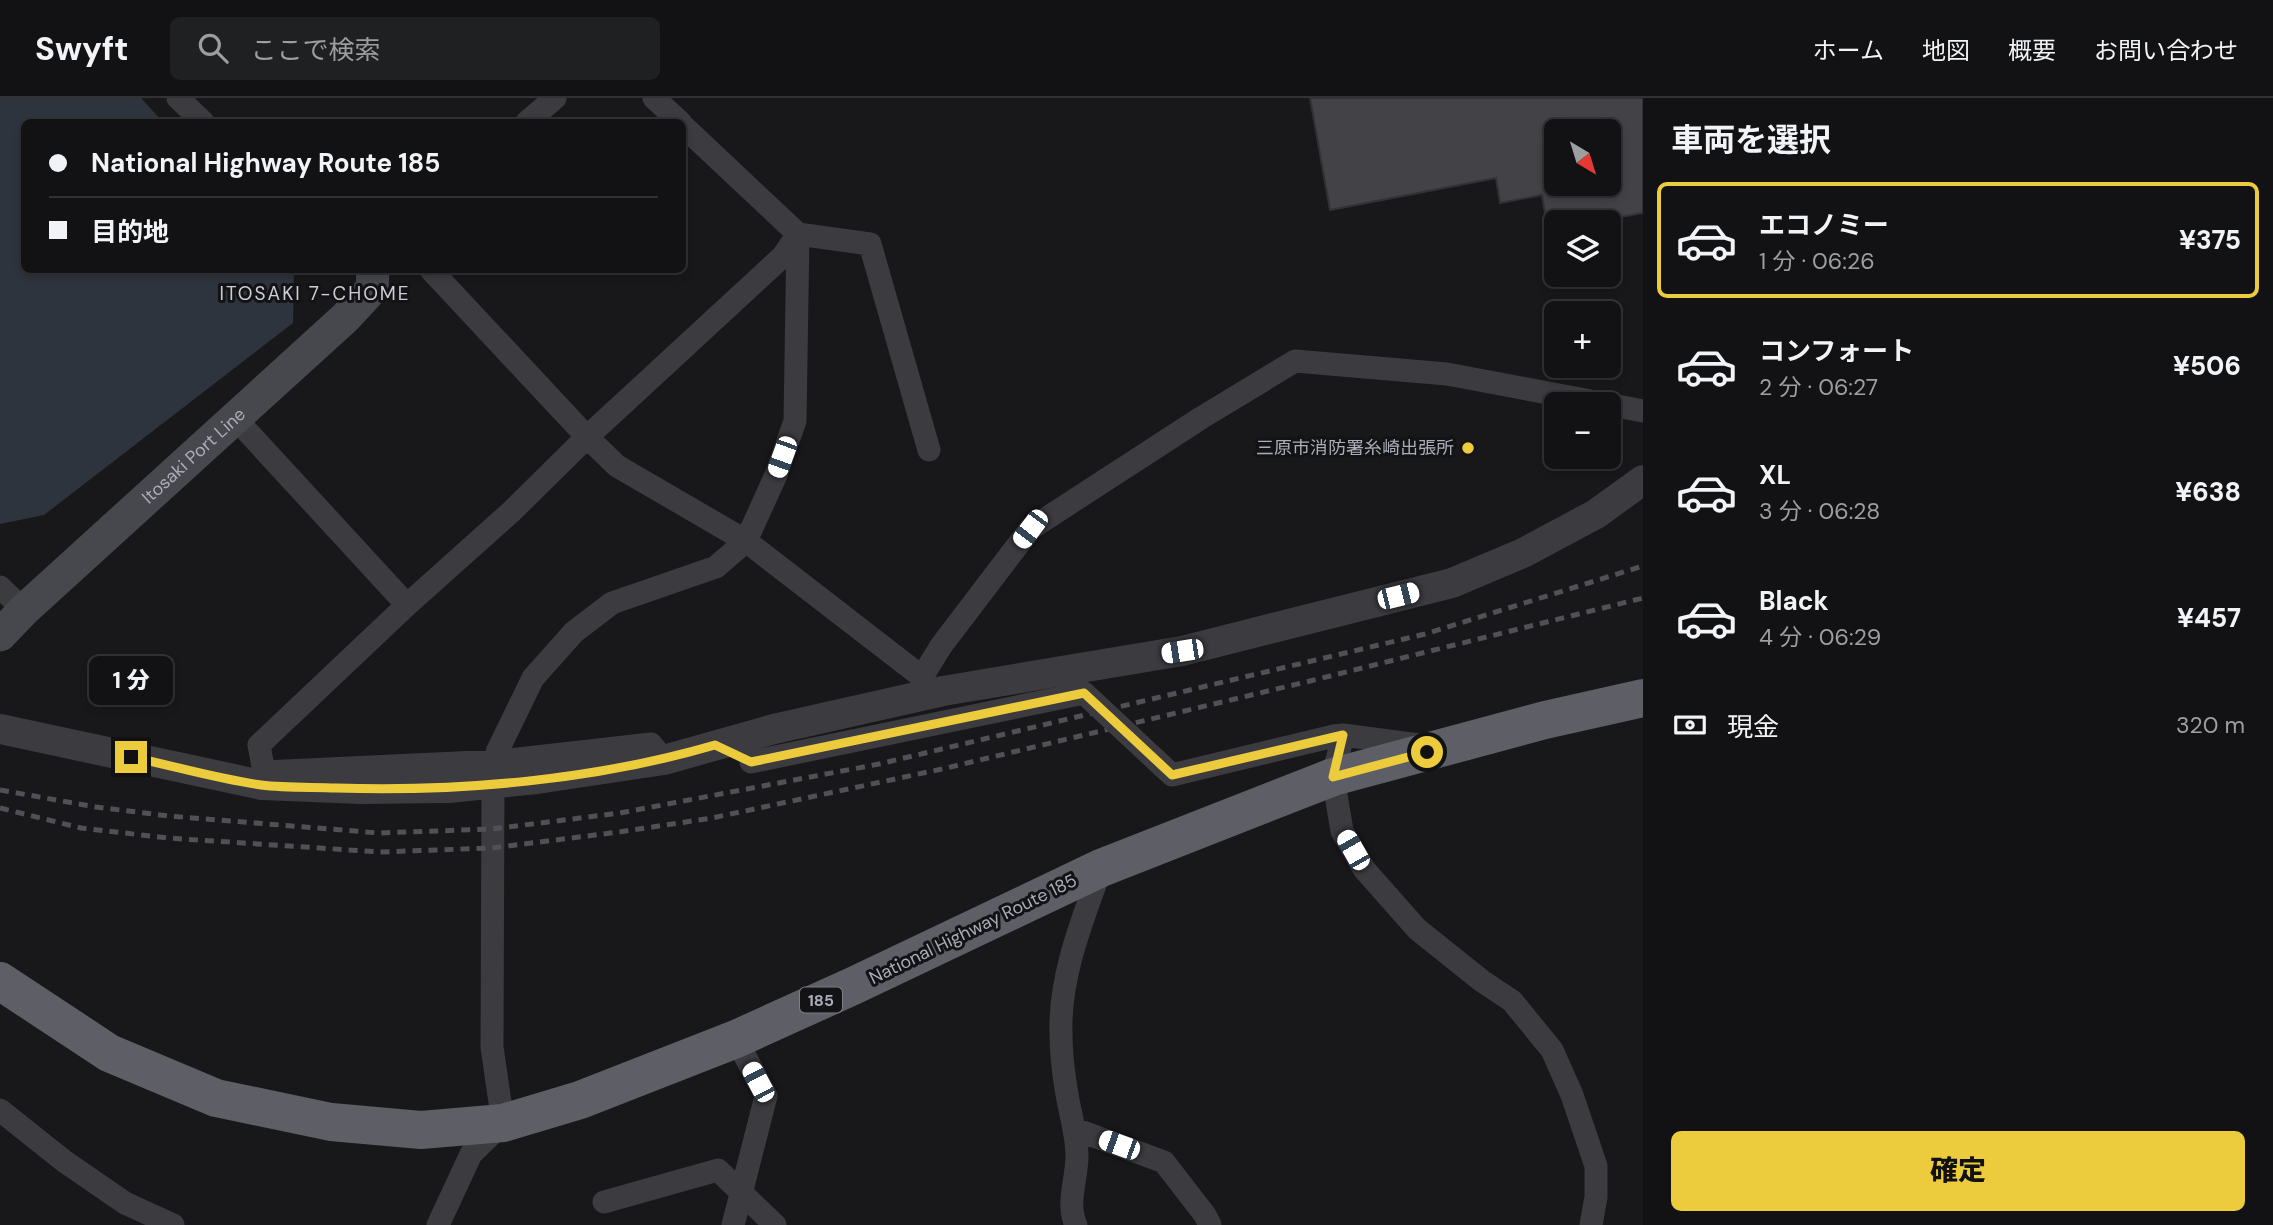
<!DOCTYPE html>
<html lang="ja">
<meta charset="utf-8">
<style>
:root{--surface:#121214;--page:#1f2022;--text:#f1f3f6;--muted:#9c9ea0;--line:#313234;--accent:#eccb3d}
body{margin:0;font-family:"DM Sans","Noto Sans JP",sans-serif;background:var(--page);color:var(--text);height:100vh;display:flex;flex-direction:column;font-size:26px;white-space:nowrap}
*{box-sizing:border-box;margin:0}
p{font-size:23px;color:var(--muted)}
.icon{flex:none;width:38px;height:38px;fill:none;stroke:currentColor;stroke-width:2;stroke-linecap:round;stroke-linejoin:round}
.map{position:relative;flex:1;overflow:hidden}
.sheet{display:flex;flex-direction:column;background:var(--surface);width:630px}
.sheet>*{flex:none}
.banner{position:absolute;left:21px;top:21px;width:665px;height:154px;border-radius:10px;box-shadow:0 4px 10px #0003,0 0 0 2px var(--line);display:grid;align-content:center;height:154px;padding:0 28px;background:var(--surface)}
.needle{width:46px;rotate:142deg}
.controls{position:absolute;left:1544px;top:21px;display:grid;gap:14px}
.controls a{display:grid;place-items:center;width:77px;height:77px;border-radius:10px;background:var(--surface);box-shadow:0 4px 10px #0003,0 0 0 2px var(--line);font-size:35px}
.end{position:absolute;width:32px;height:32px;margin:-16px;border:9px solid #eccb3d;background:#111;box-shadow:0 0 0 4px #111}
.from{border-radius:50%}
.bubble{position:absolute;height:49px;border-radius:10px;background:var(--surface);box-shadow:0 4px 10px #0003,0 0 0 2px var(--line);font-size:23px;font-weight:800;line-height:49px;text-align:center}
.car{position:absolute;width:21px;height:42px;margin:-21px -10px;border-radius:9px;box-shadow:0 0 5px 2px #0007;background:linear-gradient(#fff 24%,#345 0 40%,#fff 0 76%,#345 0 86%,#fff 0)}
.banner b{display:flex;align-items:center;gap:24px;height:66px;font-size:26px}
.banner b+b{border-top:2px solid var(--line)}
.banner i{width:18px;height:18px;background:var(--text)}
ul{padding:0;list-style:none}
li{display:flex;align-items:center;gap:21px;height:116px;margin:0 14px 10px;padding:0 14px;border:4px solid transparent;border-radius:10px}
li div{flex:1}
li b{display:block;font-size:26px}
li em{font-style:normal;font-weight:800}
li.active{border-color:var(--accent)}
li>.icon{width:63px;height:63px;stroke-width:1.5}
h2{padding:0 28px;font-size:32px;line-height:84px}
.pay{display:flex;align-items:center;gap:18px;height:77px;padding:0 28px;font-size:26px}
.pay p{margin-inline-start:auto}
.primary-button{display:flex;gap:14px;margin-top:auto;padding:14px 28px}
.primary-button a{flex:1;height:80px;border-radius:10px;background:var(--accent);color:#111;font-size:28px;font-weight:800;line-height:80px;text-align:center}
header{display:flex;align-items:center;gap:42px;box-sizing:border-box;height:98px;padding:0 35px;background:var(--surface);border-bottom:2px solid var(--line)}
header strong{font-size:33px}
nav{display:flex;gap:38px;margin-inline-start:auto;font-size:24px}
.search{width:490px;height:63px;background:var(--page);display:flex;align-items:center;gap:18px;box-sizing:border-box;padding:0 24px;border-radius:10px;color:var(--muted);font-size:26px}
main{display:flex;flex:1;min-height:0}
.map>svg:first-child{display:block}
.water{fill:#2e343d}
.building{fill:#424247;stroke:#323236;stroke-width:2;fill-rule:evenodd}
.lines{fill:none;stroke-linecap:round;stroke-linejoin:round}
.minor{stroke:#3b3b40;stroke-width:23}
.tertiary{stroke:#3b3b40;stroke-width:30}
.secondary{stroke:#47484e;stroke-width:33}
.trunk{stroke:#5d5e66;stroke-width:38}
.rail{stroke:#505157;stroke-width:5;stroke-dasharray:9 7;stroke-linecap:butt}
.minor-bridge{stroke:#3b3b40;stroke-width:23}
.route{stroke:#eccb3d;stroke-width:9}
.poi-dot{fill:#eccb3d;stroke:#131315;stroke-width:2.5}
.labels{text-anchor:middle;stroke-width:6;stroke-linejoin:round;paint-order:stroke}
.shield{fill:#131315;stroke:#7d7f88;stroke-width:2}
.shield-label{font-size:16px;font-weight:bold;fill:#aaadb9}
.poi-label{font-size:18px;fill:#aaadb9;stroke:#131315;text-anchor:end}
.street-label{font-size:18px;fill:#aaadb9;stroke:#131315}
.neighbourhood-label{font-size:19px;letter-spacing:2px;fill:#cbccd5;stroke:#131315}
</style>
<header>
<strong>Swyft</strong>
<div class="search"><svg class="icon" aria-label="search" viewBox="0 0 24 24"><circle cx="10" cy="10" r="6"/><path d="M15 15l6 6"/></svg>ここで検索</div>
<nav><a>ホーム</a><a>地図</a><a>概要</a><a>お問い合わせ</a></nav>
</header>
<main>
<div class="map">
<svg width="1643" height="1127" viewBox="0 0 1643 1127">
<rect width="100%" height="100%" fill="#18181a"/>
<!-- water -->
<path class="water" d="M0,0H141L163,24H24V172L294,173L293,225L44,417L0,426Z"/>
<!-- building -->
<path class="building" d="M1310,0H1643V115L1593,124H1556V131L1548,133L1542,97L1500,105L1496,80L1330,112ZM1556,33H1608V86H1556Z"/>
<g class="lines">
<!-- minor -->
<path class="minor" d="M178,0L203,24
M654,0L680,24
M527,24L555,0
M682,27L798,136L870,146L929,352
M431,172L587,339L617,368L746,443L922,579L926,591
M235,320L407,507
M0,489L24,512
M922,579L941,548L1030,431L1201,320L1295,263L1447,276L1643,313
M1343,637L1419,647
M1334,638L1343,637L1333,679L1342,733L1364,771L1417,831L1482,883L1512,903L1552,952L1572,997L1596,1068V1099L1591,1127
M499,663L497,654L533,580L574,534L612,505L716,469L746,443L776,377L795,323L798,136
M264,674L499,663L651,646L664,662
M262,687L264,674L259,647L407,507L512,413L587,339L783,158L798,136
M0,1012L64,1063L125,1105L173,1127
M1075,1031L1164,1064L1205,1117L1210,1127
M604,1104L718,1072L775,1127
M438,1127L471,1056L503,1025L492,949L493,686
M733,1127L766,998L736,941
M1076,1127C1066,1106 1077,1081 1077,1058C1077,1035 1069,1013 1066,990C1063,972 1061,954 1061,936C1059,879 1082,823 1101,770"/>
<!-- tertiary -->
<path class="tertiary" d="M0,631L262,687L361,691L449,690L537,681L664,662L774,631L943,593L1182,553L1452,485L1523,455L1596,416L1643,382"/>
<!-- secondary -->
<path class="secondary" id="s1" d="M0,537L24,512L345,220L372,191L373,172"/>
<!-- trunk -->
<path class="trunk" d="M0,883L109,955L216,1000L331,1024L421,1032L503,1025L580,1002L736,941L853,888L1101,770L1333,679L1545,622L1643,600"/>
<!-- rail -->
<path class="rail" d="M0,692L96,709L169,718L379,735L492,731L620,715L879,666L1425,536L1643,468
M0,710L81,730L168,740L380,754L492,750L619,734L712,720L942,671L1310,583L1643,500"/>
<!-- minor-bridge -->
<path class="minor-bridge" d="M751,664L1084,595L1172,677L1334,638"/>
</g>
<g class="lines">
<!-- route -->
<path class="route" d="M131,659C174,668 218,681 261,687C286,690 311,689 336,690C461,694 595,682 715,647L751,664L1084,595L1172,677L1343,637L1333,679L1427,654"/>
</g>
<!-- markers -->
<circle class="poi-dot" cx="1468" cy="350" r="7"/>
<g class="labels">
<!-- shield labels -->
<rect class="shield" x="800" y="889.5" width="42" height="25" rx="5"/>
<g class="shield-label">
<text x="821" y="908">185</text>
</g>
<!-- poi labels -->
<g class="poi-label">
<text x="1454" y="356">三原市消防署糸崎出張所</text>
</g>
<!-- street labels -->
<g class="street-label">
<text dy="6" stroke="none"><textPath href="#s1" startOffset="264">Itosaki Port Line</textPath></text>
<text transform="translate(973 831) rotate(-26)" y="6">National Highway Route 185</text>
</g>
<!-- neighbourhood labels -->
<g class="neighbourhood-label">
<text x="315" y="202">ITOSAKI 7-CHOME</text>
</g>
</g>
</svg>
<div class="controls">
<a><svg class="needle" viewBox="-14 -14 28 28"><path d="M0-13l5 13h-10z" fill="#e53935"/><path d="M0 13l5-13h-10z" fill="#9c9ea0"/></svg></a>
<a><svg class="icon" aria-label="layers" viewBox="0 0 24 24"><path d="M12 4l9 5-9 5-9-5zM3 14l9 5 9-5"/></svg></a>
<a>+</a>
<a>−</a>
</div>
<i class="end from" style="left:1427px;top:654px"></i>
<i class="end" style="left:131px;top:659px"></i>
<div class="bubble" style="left:89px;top:558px;width:84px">1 分</div>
<i class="car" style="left:782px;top:359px;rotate:200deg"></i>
<i class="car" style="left:1030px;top:431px;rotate:217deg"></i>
<i class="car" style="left:1398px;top:498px;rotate:76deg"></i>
<i class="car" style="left:1182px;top:553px;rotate:261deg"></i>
<i class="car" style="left:1353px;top:752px;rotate:330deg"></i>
<i class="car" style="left:758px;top:984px;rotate:332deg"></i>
<i class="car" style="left:1119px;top:1047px;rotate:290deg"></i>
<div class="banner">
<b><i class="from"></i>National Highway Route 185</b>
<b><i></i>目的地</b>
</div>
</div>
<section class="sheet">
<h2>車両を選択</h2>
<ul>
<li class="active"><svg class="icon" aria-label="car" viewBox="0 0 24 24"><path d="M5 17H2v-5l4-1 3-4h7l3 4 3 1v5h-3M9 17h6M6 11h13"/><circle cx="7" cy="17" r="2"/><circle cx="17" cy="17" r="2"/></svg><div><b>エコノミー</b><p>1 分 · 06:26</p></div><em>¥375</em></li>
<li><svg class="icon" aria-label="car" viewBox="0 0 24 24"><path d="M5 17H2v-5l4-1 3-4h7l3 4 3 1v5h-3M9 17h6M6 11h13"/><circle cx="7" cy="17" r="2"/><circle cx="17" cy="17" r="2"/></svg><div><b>コンフォート</b><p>2 分 · 06:27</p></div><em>¥506</em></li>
<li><svg class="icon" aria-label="car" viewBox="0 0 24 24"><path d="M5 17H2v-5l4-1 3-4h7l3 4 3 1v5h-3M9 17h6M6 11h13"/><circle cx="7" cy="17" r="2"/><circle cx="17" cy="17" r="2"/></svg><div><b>XL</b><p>3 分 · 06:28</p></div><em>¥638</em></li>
<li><svg class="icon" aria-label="car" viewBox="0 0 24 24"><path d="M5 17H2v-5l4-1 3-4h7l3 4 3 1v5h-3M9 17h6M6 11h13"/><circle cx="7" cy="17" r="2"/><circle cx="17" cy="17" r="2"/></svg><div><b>Black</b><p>4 分 · 06:29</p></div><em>¥457</em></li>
</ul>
<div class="pay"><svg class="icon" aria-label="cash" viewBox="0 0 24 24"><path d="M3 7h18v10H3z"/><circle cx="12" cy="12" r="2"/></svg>現金<p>320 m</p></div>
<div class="primary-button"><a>確定</a></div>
</section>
</main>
